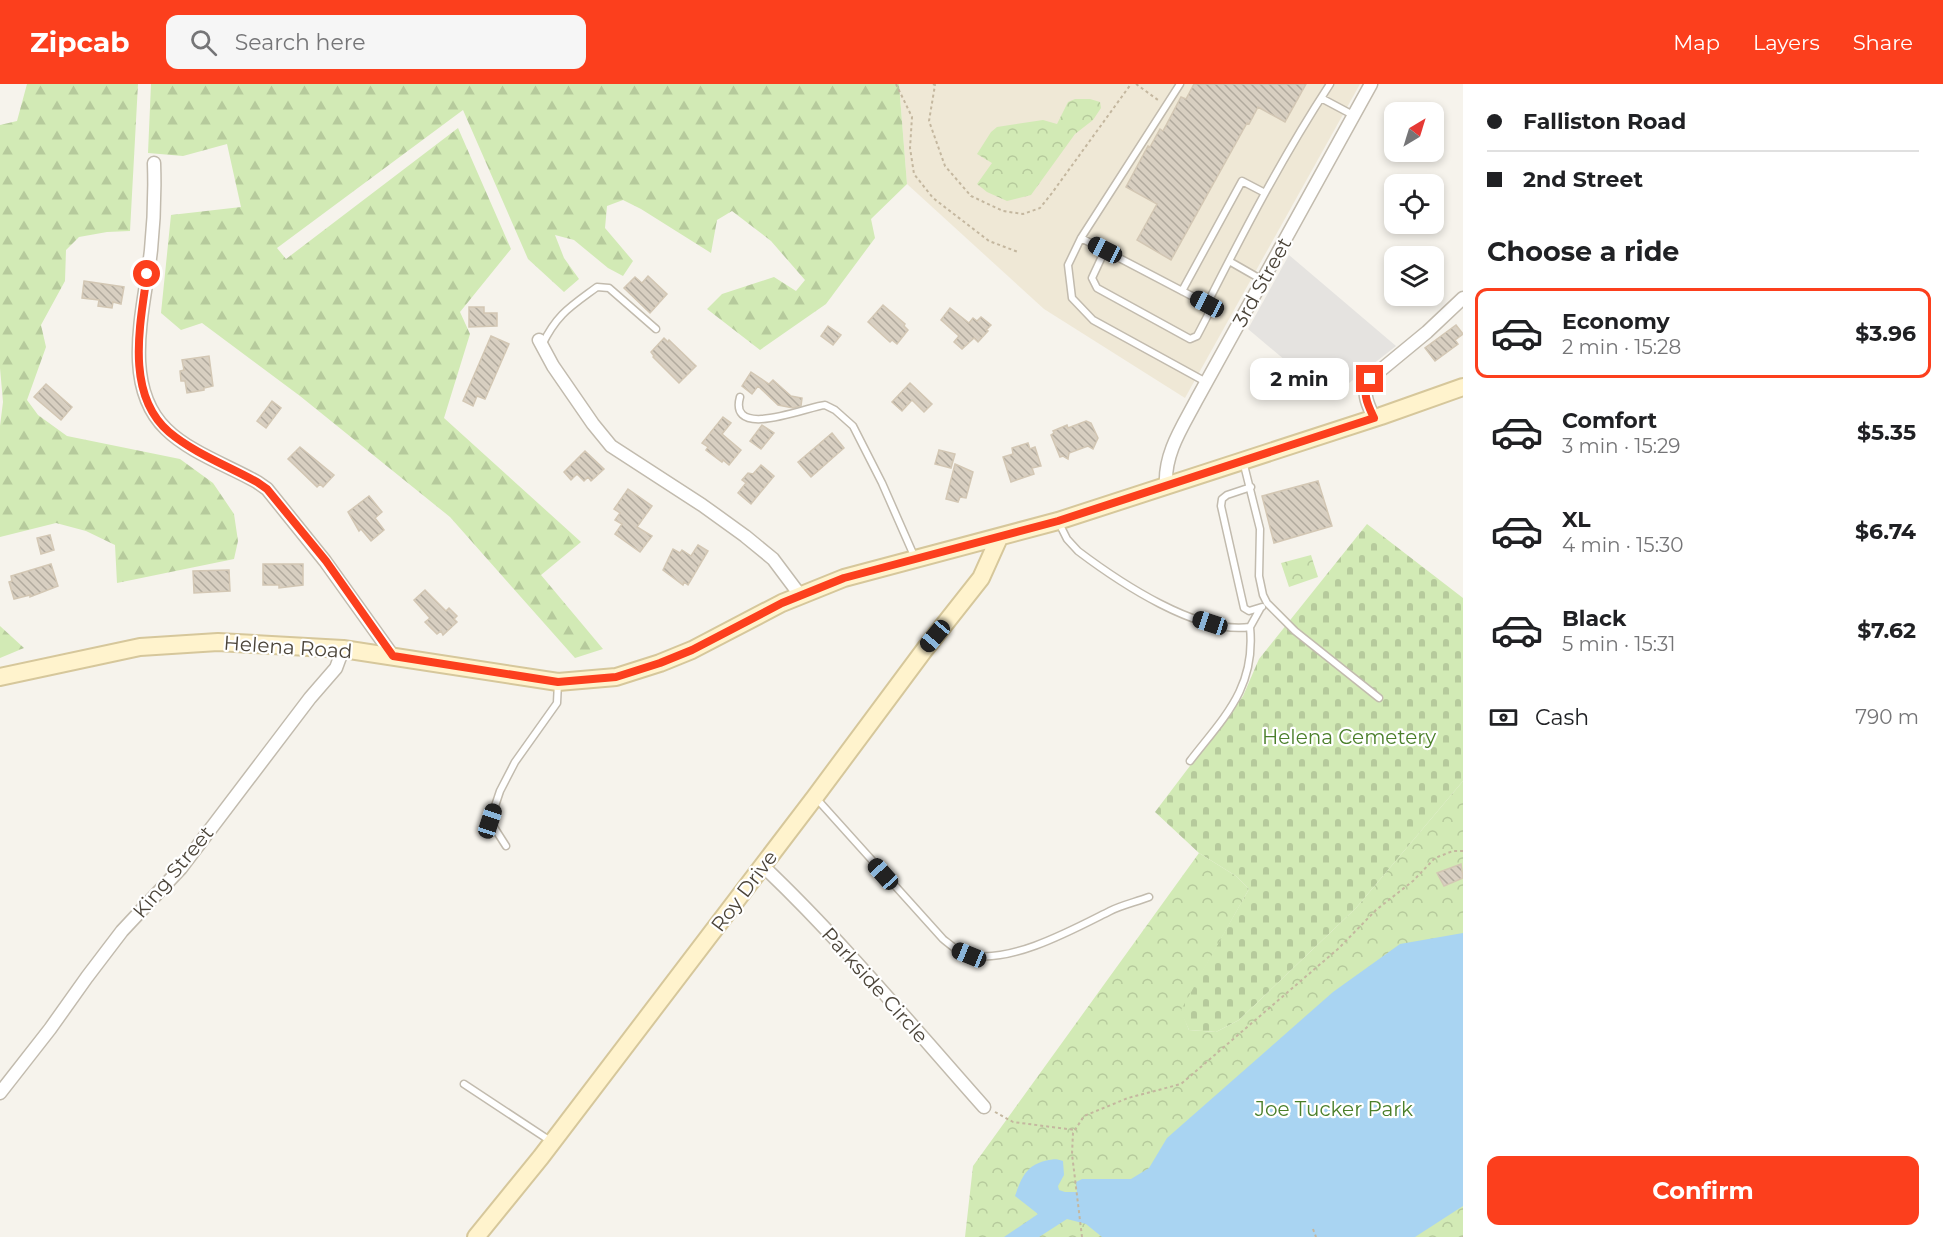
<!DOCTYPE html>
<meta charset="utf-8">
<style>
:root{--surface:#fff;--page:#f6f6f6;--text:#202124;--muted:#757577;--line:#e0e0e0;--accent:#fc3f1d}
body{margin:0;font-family:Montserrat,sans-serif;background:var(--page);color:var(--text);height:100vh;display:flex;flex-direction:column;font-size:22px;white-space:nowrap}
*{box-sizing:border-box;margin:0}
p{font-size:20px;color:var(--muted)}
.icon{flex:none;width:33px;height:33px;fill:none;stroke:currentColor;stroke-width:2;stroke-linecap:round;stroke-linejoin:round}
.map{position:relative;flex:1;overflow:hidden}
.panel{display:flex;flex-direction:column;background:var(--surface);width:480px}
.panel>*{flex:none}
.hud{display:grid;align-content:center;height:132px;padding:0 24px;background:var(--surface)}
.needle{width:39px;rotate:38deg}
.tools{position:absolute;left:1384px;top:18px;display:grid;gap:12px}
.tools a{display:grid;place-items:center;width:60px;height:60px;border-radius:12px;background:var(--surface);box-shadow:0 3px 9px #0003;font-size:30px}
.end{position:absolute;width:27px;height:27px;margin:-14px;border:8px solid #fc3f1d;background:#fff;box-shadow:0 0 0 3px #fff}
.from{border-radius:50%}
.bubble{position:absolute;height:42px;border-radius:12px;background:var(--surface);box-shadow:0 3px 9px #0003;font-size:20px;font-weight:700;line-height:42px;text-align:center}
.car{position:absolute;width:18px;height:36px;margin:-18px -9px;border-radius:8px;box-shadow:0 0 4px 2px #0007;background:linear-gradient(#222 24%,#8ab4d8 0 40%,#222 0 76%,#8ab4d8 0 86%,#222 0)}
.hud b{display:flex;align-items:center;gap:21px;height:57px;font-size:22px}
.hud b+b{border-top:2px solid var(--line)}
.hud i{width:15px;height:15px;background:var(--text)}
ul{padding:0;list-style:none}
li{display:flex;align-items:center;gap:18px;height:90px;margin:0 12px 9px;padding:0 12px;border:3px solid transparent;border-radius:12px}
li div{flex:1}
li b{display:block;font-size:22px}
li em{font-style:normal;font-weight:700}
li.on{border-color:var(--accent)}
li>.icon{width:54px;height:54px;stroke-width:1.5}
h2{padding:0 24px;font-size:27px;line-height:72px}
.pay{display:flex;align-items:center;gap:15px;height:66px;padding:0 24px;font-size:22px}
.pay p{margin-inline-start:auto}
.cta{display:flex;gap:12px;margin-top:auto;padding:12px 24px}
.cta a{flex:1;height:69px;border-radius:12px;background:var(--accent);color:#fff;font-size:24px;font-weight:700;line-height:69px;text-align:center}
header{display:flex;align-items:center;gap:36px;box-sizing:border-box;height:84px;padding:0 30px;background:var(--accent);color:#fff}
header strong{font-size:28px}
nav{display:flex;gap:33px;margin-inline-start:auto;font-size:21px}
.search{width:420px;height:54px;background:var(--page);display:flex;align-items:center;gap:15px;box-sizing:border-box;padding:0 21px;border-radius:12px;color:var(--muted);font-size:22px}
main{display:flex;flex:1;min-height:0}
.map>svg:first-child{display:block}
.education{fill:#efe8d6}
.forest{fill:url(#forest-firs)}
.cemetery{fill:url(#cemetery-stones)}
.park{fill:url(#park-crowns)}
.parking{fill:#e5e3e0}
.water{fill:#a9d4f2}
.building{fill:url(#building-back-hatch);stroke:#d3c7b4;stroke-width:1.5}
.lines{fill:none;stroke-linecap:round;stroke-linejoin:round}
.lane-casing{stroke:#c2bbae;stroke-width:9}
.street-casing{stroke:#c2bbae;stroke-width:15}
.secondary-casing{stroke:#d6c79b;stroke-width:20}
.path{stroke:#c4b79f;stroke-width:2;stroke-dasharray:3 3;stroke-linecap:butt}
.lane{stroke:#fff;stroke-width:6}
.street{stroke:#fff;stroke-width:12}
.secondary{stroke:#fff3cd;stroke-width:16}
.route{stroke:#fc3f1d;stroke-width:8}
.labels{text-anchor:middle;stroke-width:4.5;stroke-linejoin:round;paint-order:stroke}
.street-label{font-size:20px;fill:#4b4439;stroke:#fff}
.park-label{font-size:20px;fill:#4a7f2a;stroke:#fff}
</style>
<header>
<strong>Zipcab</strong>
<div class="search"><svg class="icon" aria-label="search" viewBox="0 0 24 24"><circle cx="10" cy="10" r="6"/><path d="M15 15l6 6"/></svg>Search here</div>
<nav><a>Map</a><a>Layers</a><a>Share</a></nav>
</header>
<main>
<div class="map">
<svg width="1463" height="1153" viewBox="0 0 1463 1153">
<defs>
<pattern id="forest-firs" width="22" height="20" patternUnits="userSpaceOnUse" patternTransform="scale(1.5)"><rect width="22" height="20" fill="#d2eab5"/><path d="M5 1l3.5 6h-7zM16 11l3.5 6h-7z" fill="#b6ca9c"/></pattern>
<pattern id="cemetery-stones" width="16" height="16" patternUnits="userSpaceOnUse" patternTransform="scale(1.5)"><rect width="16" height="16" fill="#d2eab5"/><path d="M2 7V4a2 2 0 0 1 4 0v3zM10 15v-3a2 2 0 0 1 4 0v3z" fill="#b6ca9c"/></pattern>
<pattern id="park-crowns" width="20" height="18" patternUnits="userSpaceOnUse" patternTransform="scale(1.5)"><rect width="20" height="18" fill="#d2eab5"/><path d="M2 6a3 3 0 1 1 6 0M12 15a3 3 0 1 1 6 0" fill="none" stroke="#b6ca9c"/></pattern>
<pattern id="building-back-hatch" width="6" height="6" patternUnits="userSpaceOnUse" patternTransform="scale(1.5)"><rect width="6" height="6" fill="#d8cfc1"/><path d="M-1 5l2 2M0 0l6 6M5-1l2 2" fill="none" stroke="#b1aa9e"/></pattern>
</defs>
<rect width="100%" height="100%" fill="#f6f3ec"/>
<!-- education -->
<path class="education" d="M899,0H1360L1185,314L1044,225L907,100Z"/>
<!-- forest -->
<path class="forest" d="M27,0H138L130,147L107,148L79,153L66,166L65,197L41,241L46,263L27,316L38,331L67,352L180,375L213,399L234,430L238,457L234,475L117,499L115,461L86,447L56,439L0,453V342L3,318L0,284V41L17,37Z
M151,0H899L907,100L871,135L875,154L826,220L760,266L707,225L722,210L774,193L796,207L805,196L771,157L732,127L717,136L711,169L641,125L623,116L607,122L605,144L633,177L623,192L608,184L574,156L555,151L564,174L579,195L564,208L528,175L463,26L277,164L286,175L458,44L511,165L460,228L470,250L444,334L581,458L541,491L603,565L575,574L450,433L300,312L202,239L181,246L161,229L171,131L241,123L227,60L183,72L148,69Z
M0,542L24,564L0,574Z"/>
<!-- cemetery -->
<path class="cemetery" d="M1367,440L1463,514V697L1356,824L1239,936L1216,948L1189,946L1180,926L1249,805L1236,792L1199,769L1155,728L1243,612L1259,575Z"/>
<!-- park -->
<path class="park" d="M1075,15H1090L1100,18L1101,24L1093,36L1075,50L1031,111L1007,117L987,108L977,100L992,79L977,70L991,48L997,43L1043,36L1057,40L1068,18Z
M1311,471L1318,493L1289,503L1281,479Z
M1463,697V1153H965L973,1082L1199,769L1236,792L1249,805L1181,926L1189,946L1216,948L1239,936L1356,824Z"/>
<!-- parking -->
<path class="parking" d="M1289,171L1396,262L1330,314L1248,245Z"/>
<!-- water -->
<path class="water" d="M1463,849V1122L1415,1153H1102L1086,1140L1067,1135L1039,1153H1004L1038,1130L1015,1112C1022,1092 1027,1080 1049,1076C1055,1075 1057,1075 1063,1077L1064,1091L1058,1102L1059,1106L1065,1108H1077L1076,1098L1082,1095H1131L1149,1084L1167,1054L1333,908L1400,860Z"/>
<!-- building -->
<path class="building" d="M1194,0H1306L1285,38L1258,23L1249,40L1247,39L1171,176L1137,156L1157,120L1126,103L1148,62L1150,63L1160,45L1163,47L1181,13L1186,15Z
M648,192L667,210L650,229L624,204L635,193L642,199Z
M84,197L124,203L121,220L113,218L112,224L98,222L99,216L82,214Z
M883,221L905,240L904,242L908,246L897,260L892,256L890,258L868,238Z
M469,223H484V229H497V242L469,243Z
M950,224L969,239L973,234L977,237L981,233L991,241L986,246L988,247L978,258L974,254L962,265L954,258L959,252L941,236Z
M1456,241L1463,250L1455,256L1458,260L1435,277L1425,264Z
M828,242L841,251L833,261L821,252Z
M491,252L509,260L485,315L477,312L473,322L463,317Z
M664,254L668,258L669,256L696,282L679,299L653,273L654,272L651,268Z
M209,272L213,302L204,304V306L187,309L185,297H181L180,287L184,286L182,276Z
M751,288L769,300L773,296L791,312L802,314L801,322L793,324L778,321L758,302L752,310L742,302Z
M910,299L932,320L924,328L912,316L902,327L892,318Z
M46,300L72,323L61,336L34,313Z
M272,317L281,324L266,344L257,337Z
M723,333L731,339L722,350L741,366L729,381L723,376L722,378L706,366L708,363L702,359Z
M1086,337L1091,339L1098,354L1093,365L1088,362L1069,369L1068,375L1063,372L1060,373L1051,351L1054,349L1053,347L1067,341L1068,344Z
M762,341L774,349L761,365L750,357Z
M832,349L844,364L811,393L798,378Z
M1028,359L1030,365L1035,363L1041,382L1032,384L1034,390L1011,398L1003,373L1013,370L1012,364Z
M300,363L334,391L323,403L320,400L317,403L288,375Z
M939,366L955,370L951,384L935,380Z
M585,367L604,385L591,397L588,393L584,397L577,390L571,396L564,388Z
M955,380L973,388L966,414L960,413L958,418L946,415Z
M761,381L774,392L751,420L738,409L746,399L742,396L748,389L753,390Z
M1318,397L1332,442L1274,459L1262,412Z
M628,405L652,422L637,443L652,452L640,468L615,450L622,440L615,436L620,429L614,425Z
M369,412L382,428L375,434L384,446L371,457L361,445L359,447L348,428Z
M50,451L54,466L41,470L37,454Z
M698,461L708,467L688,501L684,498L683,501L663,486L673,465L680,469L682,466L691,472Z
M51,480L58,502L30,513V511L14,515L9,498L12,497L11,492Z
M263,480H303V501L279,504V501H263Z
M229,486L230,507L194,509L193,487Z
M425,506L446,527L449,524L457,532L454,535L457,538L443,551L441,547L437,550L425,538L430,534L414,516Z
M1461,780L1463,794L1444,802L1437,789Z"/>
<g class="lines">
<!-- lane casing -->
<g class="lane-casing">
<path id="lane" d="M1180,0L1081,154L1068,181L1072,214L1093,236L1206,298
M1321,14L1353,31
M1081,154L1207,220L1209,229L1197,252L1190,255L1097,204L1092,194L1105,166
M1229,177L1264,197
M1182,207L1242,97L1265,109
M1207,220C1245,145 1284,70 1330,0
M542,261C557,230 570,223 597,203L609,204L656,245
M740,313C728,357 809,322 825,321L835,326L853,342L882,399L915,474
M1243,377L1260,445L1259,492L1263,511L1267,519L1295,547L1379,614
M1251,403L1227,411L1222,415L1221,422L1244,524L1249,527L1262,523
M1058,437L1067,455L1078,467C1119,498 1198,551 1250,543L1260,525
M1190,677C1224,633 1256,604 1250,543
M816,714L943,855C952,862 959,869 970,871C1011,880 1074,845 1110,827C1122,821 1136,818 1149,813
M506,762L490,737L500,707L515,678L557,619L558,598
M464,1000L552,1058"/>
</g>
<!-- street casing -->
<g class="street-casing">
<path id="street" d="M154,79C155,108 154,137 151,166C145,222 120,300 166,345C189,368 229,382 257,398L267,405L325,477L393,572
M539,256L553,282L593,340L611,362L702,421L745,452L773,475L800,511
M1374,334C1368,321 1361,309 1370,295L1427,248L1463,214
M1166,401C1164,369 1183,342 1197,315L1371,0
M763,782C842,857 912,942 984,1023
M0,1009L50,945L87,893L122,847L181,784L310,614L336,584L343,565"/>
</g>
<!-- secondary casing -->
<g class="secondary-casing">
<path id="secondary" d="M0,593L140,563L218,558L343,565L558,598L616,593L660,579L692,566L782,519L844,494L1058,437L1381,332L1463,303
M476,1153L541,1073L815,713L925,565L981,494L999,454"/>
</g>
<!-- path -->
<path class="path" d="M896,0L912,33L910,64L914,90L933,114L989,157L1018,168
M933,0L935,1L929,37L945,82L971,112L1003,127L1023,130L1040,124L1052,109L1131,0
M1136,0L1158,16
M995,1028L1013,1038L1075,1046
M1313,1145L1316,1153
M1082,1153L1072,1070L1073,1049L1084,1032L1128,1014L1181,1000L1339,864L1376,826L1413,797L1435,774L1453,767H1463
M1462,1153H1463"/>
<!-- lane -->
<use href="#lane" class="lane"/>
<!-- street -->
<use href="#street" class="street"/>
<!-- secondary -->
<use href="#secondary" class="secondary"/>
</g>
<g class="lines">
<!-- route -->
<path class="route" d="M147,190C140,241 125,310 169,348C194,369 228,382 257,398L267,405L326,477L393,572L558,598L616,593L660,579L692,566L782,519L844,494L1058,437L1374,334C1368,321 1361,309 1370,295"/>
</g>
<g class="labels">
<!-- street labels -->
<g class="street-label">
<text transform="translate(1262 198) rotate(-61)" y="7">3rd Street</text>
<text transform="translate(288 563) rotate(4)" y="7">Helena Road</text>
<text transform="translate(173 788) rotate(-50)" y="7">King Street</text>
<text transform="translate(744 807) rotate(-53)" y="7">Roy Drive</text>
<text transform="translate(875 901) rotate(48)" y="7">Parkside Circle</text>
</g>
<!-- park labels -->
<g class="park-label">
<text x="1349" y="660">Helena Cemetery</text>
<text x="1334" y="1032">Joe Tucker Park</text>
</g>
</g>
</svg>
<div class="tools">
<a><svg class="needle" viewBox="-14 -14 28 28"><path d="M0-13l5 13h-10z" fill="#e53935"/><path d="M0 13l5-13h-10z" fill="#757577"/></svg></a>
<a><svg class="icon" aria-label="locate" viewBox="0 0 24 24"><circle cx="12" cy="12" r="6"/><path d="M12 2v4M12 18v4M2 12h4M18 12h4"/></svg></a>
<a><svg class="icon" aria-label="layers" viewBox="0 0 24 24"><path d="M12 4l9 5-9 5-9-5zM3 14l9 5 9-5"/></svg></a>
</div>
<i class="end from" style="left:147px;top:190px"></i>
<i class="end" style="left:1370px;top:295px"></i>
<div class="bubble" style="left:1250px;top:274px;width:99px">2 min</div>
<i class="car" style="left:1105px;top:166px;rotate:297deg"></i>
<i class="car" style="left:1207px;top:220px;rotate:298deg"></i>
<i class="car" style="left:1210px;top:539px;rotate:288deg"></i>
<i class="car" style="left:935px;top:552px;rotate:220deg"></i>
<i class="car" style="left:490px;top:737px;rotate:18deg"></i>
<i class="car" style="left:883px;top:790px;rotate:318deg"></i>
<i class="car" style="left:969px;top:871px;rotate:292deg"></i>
</div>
<section class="panel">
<div class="hud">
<b><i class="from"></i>Falliston Road</b>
<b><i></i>2nd Street</b>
</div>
<h2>Choose a ride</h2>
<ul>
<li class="on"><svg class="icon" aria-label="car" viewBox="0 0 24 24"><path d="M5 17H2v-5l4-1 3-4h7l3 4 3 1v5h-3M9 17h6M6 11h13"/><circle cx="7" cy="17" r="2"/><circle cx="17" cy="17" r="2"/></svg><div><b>Economy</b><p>2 min · 15:28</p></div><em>$3.96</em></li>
<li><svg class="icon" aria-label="car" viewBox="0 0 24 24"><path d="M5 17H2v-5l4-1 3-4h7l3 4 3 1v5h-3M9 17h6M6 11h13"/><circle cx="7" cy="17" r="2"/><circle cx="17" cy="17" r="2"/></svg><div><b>Comfort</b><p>3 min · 15:29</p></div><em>$5.35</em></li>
<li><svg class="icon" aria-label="car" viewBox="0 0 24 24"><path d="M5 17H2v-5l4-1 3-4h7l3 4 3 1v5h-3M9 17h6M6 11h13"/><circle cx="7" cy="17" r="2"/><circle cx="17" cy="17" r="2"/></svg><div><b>XL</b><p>4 min · 15:30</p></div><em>$6.74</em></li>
<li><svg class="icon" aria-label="car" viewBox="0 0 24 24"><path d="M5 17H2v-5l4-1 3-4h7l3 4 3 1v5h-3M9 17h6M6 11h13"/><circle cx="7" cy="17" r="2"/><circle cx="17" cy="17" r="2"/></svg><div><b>Black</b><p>5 min · 15:31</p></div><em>$7.62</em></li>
</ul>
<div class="pay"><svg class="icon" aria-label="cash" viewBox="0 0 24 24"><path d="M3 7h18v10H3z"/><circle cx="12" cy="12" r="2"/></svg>Cash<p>790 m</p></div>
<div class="cta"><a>Confirm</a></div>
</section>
</main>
